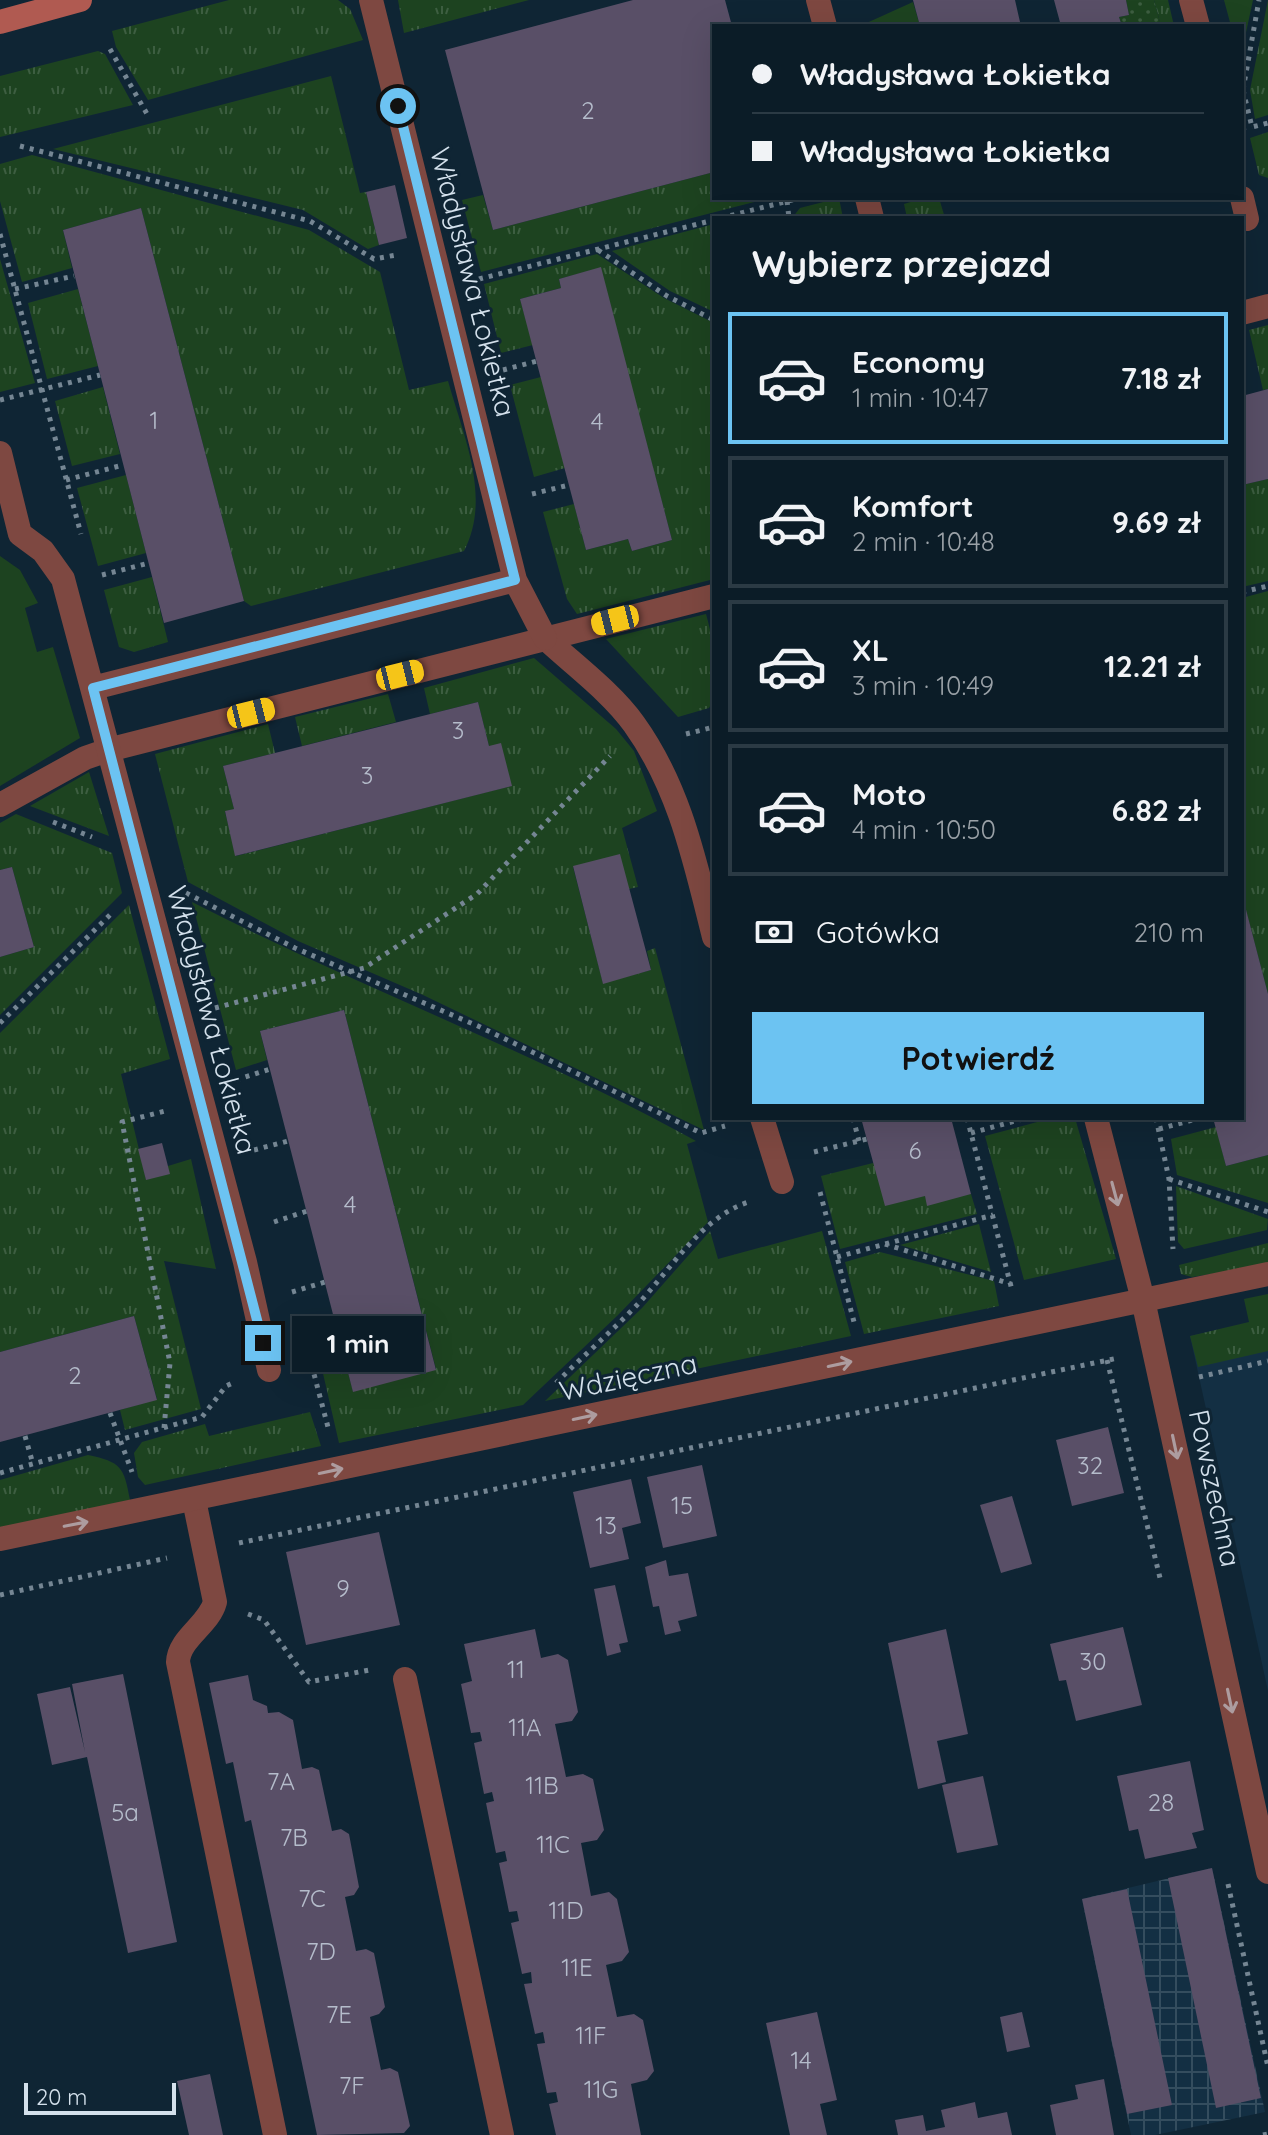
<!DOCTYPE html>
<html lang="pl">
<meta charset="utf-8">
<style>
:root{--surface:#0b1c27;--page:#192933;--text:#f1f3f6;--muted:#9aa1a7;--line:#2b3a44;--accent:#6cc3f2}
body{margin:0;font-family:Quicksand,sans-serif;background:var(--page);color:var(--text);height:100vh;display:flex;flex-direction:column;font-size:30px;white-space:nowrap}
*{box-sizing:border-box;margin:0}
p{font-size:26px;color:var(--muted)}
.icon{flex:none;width:44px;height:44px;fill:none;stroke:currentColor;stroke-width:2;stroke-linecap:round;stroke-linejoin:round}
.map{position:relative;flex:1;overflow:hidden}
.details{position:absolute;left:712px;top:216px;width:532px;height:904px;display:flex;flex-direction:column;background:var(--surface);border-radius:0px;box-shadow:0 8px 32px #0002,0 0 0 2px var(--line)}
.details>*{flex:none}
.top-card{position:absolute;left:712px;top:24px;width:532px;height:176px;border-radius:0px;box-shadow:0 8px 32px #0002,0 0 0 2px var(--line);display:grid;align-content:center;height:176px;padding:0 40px;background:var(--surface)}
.scale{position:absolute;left:24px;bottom:20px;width:152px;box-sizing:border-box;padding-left:8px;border:4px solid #d4e1ec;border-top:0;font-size:22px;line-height:28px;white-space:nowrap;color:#d4e1ec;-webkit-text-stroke:6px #0f2534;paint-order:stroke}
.end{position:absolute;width:36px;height:36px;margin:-18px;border:10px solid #6cc3f2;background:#111;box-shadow:0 0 0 4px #111}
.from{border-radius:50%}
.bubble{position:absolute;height:56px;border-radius:0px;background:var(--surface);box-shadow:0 8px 32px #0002,0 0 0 2px var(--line);font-size:26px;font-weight:700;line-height:56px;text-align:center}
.car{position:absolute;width:24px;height:48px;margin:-24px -12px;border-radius:10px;box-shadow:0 0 6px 2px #0007;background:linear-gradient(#f5c518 24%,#345 0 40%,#f5c518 0 76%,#345 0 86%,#f5c518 0)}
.top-card b{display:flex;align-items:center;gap:28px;height:76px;font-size:30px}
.top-card b+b{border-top:2px solid var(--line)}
.top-card i{width:20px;height:20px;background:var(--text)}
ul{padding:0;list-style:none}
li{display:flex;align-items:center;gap:24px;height:132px;margin:0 16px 12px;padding:0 24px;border:4px solid var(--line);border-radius:0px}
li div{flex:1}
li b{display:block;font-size:30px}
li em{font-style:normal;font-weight:700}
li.active{border-color:var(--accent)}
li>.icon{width:72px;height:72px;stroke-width:1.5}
h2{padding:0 40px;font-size:36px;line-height:96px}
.pay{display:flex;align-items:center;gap:20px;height:88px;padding:0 40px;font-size:30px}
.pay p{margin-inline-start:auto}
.cta{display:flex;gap:16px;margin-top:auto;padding:16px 40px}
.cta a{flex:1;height:92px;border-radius:0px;background:var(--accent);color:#111;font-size:32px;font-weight:700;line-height:92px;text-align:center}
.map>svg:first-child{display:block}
.built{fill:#132f43}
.industrial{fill:url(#industrial-grid)}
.grass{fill:url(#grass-tufts)}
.park{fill:#1d4320}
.garden{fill:url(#garden-dots)}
.building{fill:#594f67}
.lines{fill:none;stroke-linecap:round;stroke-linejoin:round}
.path{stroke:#758693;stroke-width:5;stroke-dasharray:4 6;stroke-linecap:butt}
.lane{stroke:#7e4841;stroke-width:24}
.street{stroke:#7e4841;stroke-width:24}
.secondary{stroke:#b05a51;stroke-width:24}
.oneway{stroke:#ad9c9f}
.route{stroke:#6cc3f2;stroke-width:10}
.labels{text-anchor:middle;stroke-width:6;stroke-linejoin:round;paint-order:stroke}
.number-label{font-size:24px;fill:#b5bccb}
.street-label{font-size:28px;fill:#d4e1ec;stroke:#0f2534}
</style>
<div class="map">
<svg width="1268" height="2135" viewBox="0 0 1268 2135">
<defs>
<pattern id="industrial-grid" width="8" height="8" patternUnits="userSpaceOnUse" patternTransform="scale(2)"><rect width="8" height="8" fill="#132f43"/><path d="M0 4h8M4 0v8" fill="none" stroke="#344d5e"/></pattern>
<pattern id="grass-tufts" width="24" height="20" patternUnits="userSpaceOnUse" patternTransform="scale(2)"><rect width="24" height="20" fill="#1d4320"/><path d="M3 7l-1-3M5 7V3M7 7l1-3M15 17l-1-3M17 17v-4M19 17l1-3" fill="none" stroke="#3d5e41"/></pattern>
<pattern id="garden-dots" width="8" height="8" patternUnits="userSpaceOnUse" patternTransform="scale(2)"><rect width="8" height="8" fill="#1d4320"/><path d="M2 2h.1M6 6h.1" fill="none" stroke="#3d5e41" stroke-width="1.8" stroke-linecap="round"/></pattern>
</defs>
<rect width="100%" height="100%" fill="#0f2534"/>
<!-- built -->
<path class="built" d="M1268,1301V1691L1190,1336L1249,1323Z"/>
<!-- industrial -->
<path class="industrial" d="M1212,1868L1265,2112L1155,2135H1131L1082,1899Z"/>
<!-- grass -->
<path class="grass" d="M229,0H338L350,9L363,40L148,100L116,47L112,31Z
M398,0H529L404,33Z
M1154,0H1168L1174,26H1161Z
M1224,0H1253L1242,51V26H1231Z
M1268,0V115L1255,119L1250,90Z
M913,2L920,26H860Z
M98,51L105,54L133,105L0,137V76Z
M331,76L360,193L366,192L379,245L368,249L303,210L53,149Z
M1268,132V178L1259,175L1250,138Z
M32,155L309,230L380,272L409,390L448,381C463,435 492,497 464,551L251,606L244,601L141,208L63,230L72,268L22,282L0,201V164Z
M714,172V198H770L481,272L462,200L483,195L493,230Z
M839,198L843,218H792L800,208Z
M924,198H939L945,218H907L904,204Z
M714,224V312L670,291L612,251Z
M597,254L664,298L714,323V579L577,614L567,599L543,512L574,504L586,550L628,539L632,551L672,540L600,268L559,279L561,288L520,299L533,345L501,353L484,284Z
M0,259L35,383L0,392Z
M78,289L98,366L47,379L28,303Z
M1268,325V389L1263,390L1249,330Z
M541,377L565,468L534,477L510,385Z
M103,387L120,454L72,466L55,401Z
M126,475L146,553L98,566L77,488Z
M1268,479V581L1242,587V485Z
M152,577L168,642L134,652L119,647L104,590Z
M1268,591V994L1242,895V598Z
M706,614C713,640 724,683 709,708L678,717L606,639Z
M534,658L616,729L634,751L657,811L622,828L638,887L629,889L573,867L603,983L651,970L647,951L655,948L704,1130L423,995L298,941L188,882L155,754L268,724L275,753L223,766L234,809L225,812L236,856L511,786L489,746L478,702L430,714L424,688Z
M388,694L396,722L302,746L295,717Z
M89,772L109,836L30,806Z
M16,814L112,853L122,893L0,1015V957L34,947L12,867L0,870V823Z
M192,902C357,987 533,1051 696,1141L687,1144L708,1222L618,1315L523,1405L339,1443L322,1369L345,1362L353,1391L436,1369L344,1010L260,1031L267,1060L236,1070Z
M129,905L170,1059L121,1074L146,1179L168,1166L191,1159L216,1269L164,1261L201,1409L125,1430L120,1410L157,1399L134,1316L0,1352V1033Z
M1052,1118H1075L1116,1259L1024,1280L985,1136Z
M1216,1127L1226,1166L1268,1155V1203L1177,1175L1171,1139Z
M873,1163L925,1196L971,1194L977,1214L840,1249L821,1176Z
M1176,1186L1268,1219L1267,1230L1184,1249L1178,1242Z
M979,1224L991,1272L900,1245Z
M710,1231L718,1259L822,1231L851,1336L545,1401L642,1308Z
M1268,1243V1265L1192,1277L1181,1274L1179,1265Z
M880,1252L994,1281L999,1306L864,1334L845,1262Z
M1268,1294V1351L1198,1367L1190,1336L1249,1322L1244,1299Z
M310,1412L321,1446L145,1485L138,1477L134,1453L142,1442L205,1424L209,1436Z
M88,1455C121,1462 124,1467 130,1500L0,1528V1480Z"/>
<!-- park -->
<path class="park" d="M0,556L20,570L38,603L25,608L37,652L53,647L80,738L0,786Z"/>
<!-- garden -->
<path class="garden" d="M1126,0H1154L1161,26H1122L1119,17L1129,15Z"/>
<!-- building -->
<path class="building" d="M633,0H725L732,26H714V172L493,230L445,50Z
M913,0H1015L1020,22L1001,26H920Z
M1054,0H1126L1129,15L1119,17L1122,26H1061Z
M395,185L407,238L379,245L366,192Z
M141,208L244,601L164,623L63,230Z
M601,267L672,540L632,551L628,539L586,550L520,299L561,288L559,279Z
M1268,389V479L1242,485V396Z
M478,702L489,746L501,743L512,786L235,856L225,811L234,809L223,766Z
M620,854L651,970L603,984L573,866Z
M12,867L34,947L0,957V870Z
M1243,898L1268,994V1155L1226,1166L1213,1118H1242Z
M344,1010L436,1370L353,1392L260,1031Z
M861,1118H951L971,1194L927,1206L925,1196L885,1206Z
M162,1143L170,1174L146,1180L138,1149Z
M134,1316L157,1400L0,1442V1352Z
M1108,1427L1124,1493L1072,1506L1056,1440Z
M702,1465L717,1536L663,1548L647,1477Z
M631,1479L641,1523L622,1528L629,1559L590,1568L573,1492Z
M1012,1496L1032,1564L1001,1573L980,1505Z
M379,1532L400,1625L306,1645L286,1552Z
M666,1560L669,1576L688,1573L697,1616L678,1621L681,1631L665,1635L659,1606L653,1607L645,1567Z
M615,1585L628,1642L619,1644L621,1652L607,1656L594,1589Z
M1123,1627L1142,1705L1076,1721L1066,1680L1059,1681L1050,1644Z
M535,1629L541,1658L558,1654L568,1660L578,1712L572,1721L555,1724L566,1777L583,1774L593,1779L604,1830L597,1840L581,1843L591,1896L609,1892L617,1899L629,1952L622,1961L606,1965L617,2017L634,2014L643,2020L654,2071L647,2080L631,2084L641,2135H556L549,2104L558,2102L556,2092L547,2093L537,2044L545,2043L543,2032L535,2034L524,1984L532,1983L531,1972L522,1974L511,1923L519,1921L517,1911L509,1912L499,1863L507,1861L505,1851L496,1853L486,1803L494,1801L492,1792L484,1794L474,1743L482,1741L480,1732L471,1733L461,1684L472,1681L464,1644Z
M946,1629L968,1734L937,1741L946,1782L918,1789L888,1643Z
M123,1674L177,1942L128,1953L87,1757L52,1765L37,1694L70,1687L85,1752L72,1684Z
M248,1675L253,1700L267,1706L268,1713L279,1712L293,1720L302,1769L312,1767L319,1770L332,1831L341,1829L349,1834L359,1887L354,1895L345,1897L356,1951L366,1949L374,1953L385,2007L379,2014L370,2017L381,2070L390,2068L398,2072L410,2126L404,2133L317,2135L251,1820L245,1822L233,1762L226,1764L209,1683Z
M1190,1761L1204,1830L1192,1833L1197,1848L1145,1859L1138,1829L1129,1831L1117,1776Z
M983,1776L998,1845L957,1853L942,1785Z
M1212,1868L1261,2098L1216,2108L1168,1878Z
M1127,1889L1172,2105L1127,2114L1082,1899Z
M817,2012L837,2100L820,2104L827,2135H790L766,2023Z
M1022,2012L1030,2047L1007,2052L1000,2017Z
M210,2074L223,2135H189L177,2081Z
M1104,2079L1114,2135H1056L1050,2105L1078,2099L1075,2085Z
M975,2102L978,2118L1007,2112L1012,2135H898L895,2120L923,2115L926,2131L945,2127L941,2110Z"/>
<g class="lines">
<!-- path -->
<path class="path" d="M110,49L147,114
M1243,90L1259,0
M1243,90L1252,127L1268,123
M1242,128L1252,127
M20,146L310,221L374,259L396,255
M787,201L789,218
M721,218L800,198
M0,234L81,534
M598,250L667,296L714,320
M479,279L714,220
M15,289L74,276
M503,370L537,361
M0,400L100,375
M66,480L123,465
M532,494L569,485
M102,575L149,563
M1242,592L1268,586
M686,734L714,727
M53,822L92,837
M186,893L295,948L478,1026L701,1133L725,1126
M215,1008L364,968L477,894L610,756
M0,1023L114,911
M236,1080L270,1069
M853,1118L859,1141
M967,1118L1012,1290
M1156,1118L1169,1179L1173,1249
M1159,1129L1200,1118
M971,1133L1026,1118
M254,1150L288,1141
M814,1152L867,1139
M1169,1179L1268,1212
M820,1192L854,1322
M274,1222L307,1211
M885,1244L1011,1284
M837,1257L993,1215
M292,1292L325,1282
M309,1355L329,1431
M1107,1360L1161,1582
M310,1364L343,1354
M1199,1377L1268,1361
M556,1383C582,1357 610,1333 636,1306C670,1271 703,1214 752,1201
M110,1413L132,1472
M164,1428L170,1363L122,1122L165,1111
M25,1436L33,1464
M0,1473L202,1417L226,1386L235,1382
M239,1543L1118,1358
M0,1595L167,1558
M248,1614L264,1620L309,1682L369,1670
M1228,1884L1268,2067
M1263,2135L1268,2134"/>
<!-- lane -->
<path class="lane" d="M1191,0L1198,26
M1242,198L1247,219
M545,638C574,665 611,692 634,724C680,788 695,862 714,937
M0,805L85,758L108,750L714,596
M762,1118L782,1182
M194,1500L215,1602C209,1625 179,1638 178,1662L275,2135
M405,1679L502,2135"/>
<!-- street -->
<path class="street" d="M371,0L515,580
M818,0L825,26
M867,198L872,218
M1242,313L1268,306
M0,453L20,534L43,551L63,579L245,1262L269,1370
M93,688L515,580L545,638
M1096,1118L1143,1300L1268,1872
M0,1539L1268,1274"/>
<!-- secondary -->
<path class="secondary" d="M0,22L80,0"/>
</g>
<!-- one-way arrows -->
<defs><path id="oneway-shaft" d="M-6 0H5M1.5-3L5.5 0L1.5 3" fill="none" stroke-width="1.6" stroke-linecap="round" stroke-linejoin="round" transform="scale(2)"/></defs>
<g class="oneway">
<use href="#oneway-shaft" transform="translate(1115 1194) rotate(75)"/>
<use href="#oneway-shaft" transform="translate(840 1364) rotate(-12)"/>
<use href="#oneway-shaft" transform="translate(585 1417) rotate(-12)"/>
<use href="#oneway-shaft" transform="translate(1175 1447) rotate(78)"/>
<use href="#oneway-shaft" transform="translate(331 1471) rotate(-12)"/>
<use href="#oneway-shaft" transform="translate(76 1524) rotate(-11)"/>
<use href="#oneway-shaft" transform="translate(1230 1701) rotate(78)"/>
</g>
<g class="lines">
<!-- route -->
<path class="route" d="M263,1343L93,688L515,580L398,106"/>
</g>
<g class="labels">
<!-- number labels -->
<g class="number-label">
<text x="588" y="119">2</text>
<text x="154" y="429">1</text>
<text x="597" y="430">4</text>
<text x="458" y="739">3</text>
<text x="367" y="784">3</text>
<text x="915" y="1159">6</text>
<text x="350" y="1213">4</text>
<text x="75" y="1384">2</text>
<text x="1090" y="1474">32</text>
<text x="682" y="1514">15</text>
<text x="606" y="1534">13</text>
<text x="343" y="1597">9</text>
<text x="1093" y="1670">30</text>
<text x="516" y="1678">11</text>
<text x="525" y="1736">11A</text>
<text x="281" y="1790">7A</text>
<text x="542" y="1794">11B</text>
<text x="1161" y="1811">28</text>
<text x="125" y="1821">5a</text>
<text x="294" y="1846">7B</text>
<text x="553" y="1853">11C</text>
<text x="312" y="1907">7C</text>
<text x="566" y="1919">11D</text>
<text x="321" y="1960">7D</text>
<text x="577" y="1976">11E</text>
<text x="339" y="2023">7E</text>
<text x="591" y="2044">11F</text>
<text x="801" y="2069">14</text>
<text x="352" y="2094">7F</text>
<text x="601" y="2098">11G</text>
</g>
<!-- street labels -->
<g class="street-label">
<text transform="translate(473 282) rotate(76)" y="10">Władysława Łokietka</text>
<text transform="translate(212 1020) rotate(75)" y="10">Władysława Łokietka</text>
<text transform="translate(628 1377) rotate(-12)" y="10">Wdzięczna</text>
<text transform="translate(1215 1488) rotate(78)" y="10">Powszechna</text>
</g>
</g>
</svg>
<div class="scale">20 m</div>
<i class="end from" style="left:398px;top:106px"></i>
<i class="end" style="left:263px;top:1343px"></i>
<div class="bubble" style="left:292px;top:1316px;width:132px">1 min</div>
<i class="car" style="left:615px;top:620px;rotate:256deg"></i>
<i class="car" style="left:400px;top:675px;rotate:76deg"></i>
<i class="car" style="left:251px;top:713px;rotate:76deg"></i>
<div class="top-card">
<b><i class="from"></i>Władysława Łokietka</b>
<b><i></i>Władysława Łokietka</b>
</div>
<section class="details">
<h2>Wybierz przejazd</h2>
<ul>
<li class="active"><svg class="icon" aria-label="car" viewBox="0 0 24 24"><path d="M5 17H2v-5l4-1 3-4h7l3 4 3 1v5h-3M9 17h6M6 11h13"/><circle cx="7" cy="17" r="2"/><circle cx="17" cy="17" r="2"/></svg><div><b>Economy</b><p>1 min · 10:47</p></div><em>7.18 zł</em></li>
<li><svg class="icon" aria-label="car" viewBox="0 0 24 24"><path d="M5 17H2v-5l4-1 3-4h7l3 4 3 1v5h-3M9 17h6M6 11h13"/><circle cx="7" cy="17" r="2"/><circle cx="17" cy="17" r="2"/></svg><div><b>Komfort</b><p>2 min · 10:48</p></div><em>9.69 zł</em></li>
<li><svg class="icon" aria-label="car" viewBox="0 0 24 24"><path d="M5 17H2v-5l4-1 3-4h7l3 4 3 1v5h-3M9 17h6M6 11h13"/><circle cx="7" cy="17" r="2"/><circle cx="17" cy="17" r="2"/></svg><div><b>XL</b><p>3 min · 10:49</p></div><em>12.21 zł</em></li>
<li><svg class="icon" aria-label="car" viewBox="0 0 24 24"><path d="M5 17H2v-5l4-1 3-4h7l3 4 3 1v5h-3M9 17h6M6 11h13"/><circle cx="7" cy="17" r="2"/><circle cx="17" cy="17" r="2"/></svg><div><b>Moto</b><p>4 min · 10:50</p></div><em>6.82 zł</em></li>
</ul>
<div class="pay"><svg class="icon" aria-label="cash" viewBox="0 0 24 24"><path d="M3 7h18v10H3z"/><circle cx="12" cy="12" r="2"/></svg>Gotówka<p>210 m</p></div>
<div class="cta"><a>Potwierdź</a></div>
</section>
</div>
